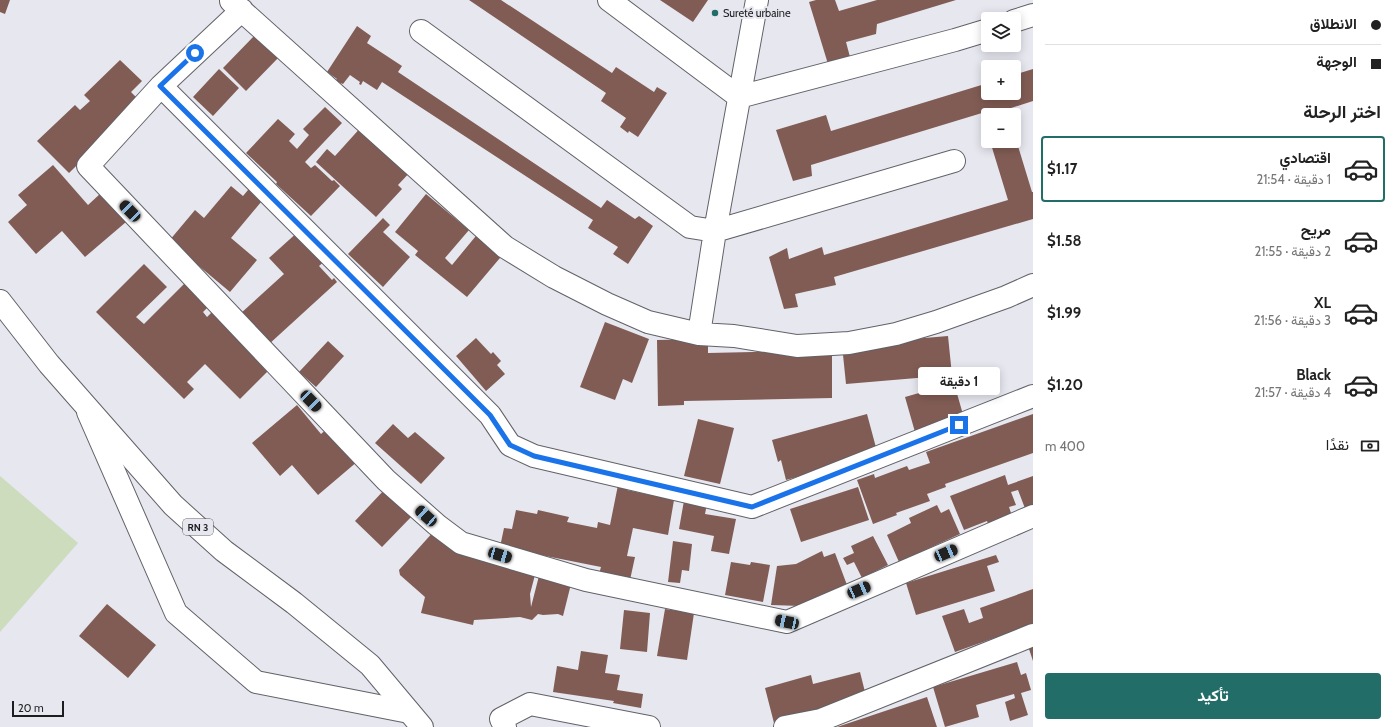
<!DOCTYPE html>
<html lang="ar">
<meta charset="utf-8">
<style>
:root{--surface:#fff;--page:#f2f2f2;--text:#222;--muted:#767676;--line:#e0e0e0;--accent:#236d68}
body{margin:0;font-family:Cabin,Vazirmatn,sans-serif;background:var(--page);color:var(--text);direction:rtl;height:100vh;display:flex;flex-direction:column;font-size:15px;white-space:nowrap}
*{box-sizing:border-box;margin:0}
p{font-size:13px;color:var(--muted)}
.icon{flex:none;width:22px;height:22px;fill:none;stroke:currentColor;stroke-width:2;stroke-linecap:round;stroke-linejoin:round}
.map{position:relative;flex:1;overflow:hidden;direction:ltr}
.sheet{display:flex;flex-direction:column;background:var(--surface);width:360px}
.sheet>*{flex:none}
.hud{display:grid;align-content:center;height:88px;padding:0 12px;background:var(--surface)}
.buttons{position:absolute;left:981px;top:12px;display:grid;gap:8px}
.buttons a{display:grid;place-items:center;width:40px;height:40px;border-radius:4px;background:var(--surface);box-shadow:0 2px 10px #0003;font-size:20px}
.scale{position:absolute;left:12px;bottom:10px;width:52px;box-sizing:border-box;padding-left:4px;border:2px solid #1d1d20;border-top:0;font-size:11px;line-height:14px;white-space:nowrap;color:#1d1d20;-webkit-text-stroke:3px #e7e7f0;paint-order:stroke}
.end{position:absolute;width:18px;height:18px;margin:-9px;border:5px solid #1a73e8;background:#fff;box-shadow:0 0 0 2px #fff}
.from{border-radius:50%}
.bubble{position:absolute;height:28px;border-radius:4px;background:var(--surface);box-shadow:0 2px 10px #0003;font-size:13px;font-weight:700;line-height:28px;text-align:center;direction:rtl}
.car{position:absolute;width:12px;height:24px;margin:-12px -6px;border-radius:5px;box-shadow:0 0 3px 1px #0007;background:linear-gradient(#222 24%,#8ab4d8 0 40%,#222 0 76%,#8ab4d8 0 86%,#222 0)}
.hud b{display:flex;align-items:center;gap:14px;height:38px;font-size:15px}
.hud b+b{border-top:1px solid var(--line)}
.hud i{width:10px;height:10px;background:var(--text)}
ul{padding:0;list-style:none}
li{display:flex;align-items:center;gap:12px;height:66px;margin:0 8px 6px;padding:0 4px;border:2px solid transparent;border-radius:4px}
li div{flex:1}
li b{display:block;font-size:15px}
li em{font-style:normal;font-weight:700}
li.current{border-color:var(--accent)}
li>.icon{width:36px;height:36px;stroke-width:1.5}
h2{padding:0 12px;font-size:18px;line-height:48px}
.pay{display:flex;align-items:center;gap:10px;height:44px;padding:0 12px;font-size:15px}
.pay p{margin-inline-start:auto}
.action{display:flex;gap:8px;margin-top:auto;padding:8px 12px}
.action a{flex:1;height:46px;border-radius:4px;background:var(--accent);color:#fff;font-size:16px;font-weight:700;line-height:46px;text-align:center}
main{display:flex;flex:1;min-height:0}
.map>svg:first-child{display:block}
.green{fill:#ccdcbd}
.building{fill:#805c54}
.lines{fill:none;stroke-linecap:round;stroke-linejoin:round}
.minor-casing{stroke:#616168;stroke-width:24}
.major-casing{stroke:#616168;stroke-width:24}
.minor{stroke:#fff;stroke-width:22}
.major{stroke:#fff;stroke-width:22}
.route{stroke:#1a73e8;stroke-width:5}
.poi-dot{fill:#236d68;stroke:#e7e7f0;stroke-width:1.5}
.labels{text-anchor:middle;stroke-width:4;stroke-linejoin:round;paint-order:stroke}
.shield{fill:#e7e7f0;stroke:#5a5a5e;stroke-width:1}
.shield-label{font-size:10px;font-weight:bold;fill:#1d1d20}
.poi-label{font-size:11px;fill:#1d1d20;stroke:#e7e7f0;text-anchor:start}
</style>
<main>
<section class="sheet">
<div class="hud">
<b><i class="from"></i>الانطلاق</b>
<b><i></i>الوجهة</b>
</div>
<h2>اختر الرحلة</h2>
<ul>
<li class="current"><svg class="icon" aria-label="car" viewBox="0 0 24 24"><path d="M5 17H2v-5l4-1 3-4h7l3 4 3 1v5h-3M9 17h6M6 11h13"/><circle cx="7" cy="17" r="2"/><circle cx="17" cy="17" r="2"/></svg><div><b>اقتصادي</b><p>1 دقيقة · 21:54</p></div><em>$1.17</em></li>
<li><svg class="icon" aria-label="car" viewBox="0 0 24 24"><path d="M5 17H2v-5l4-1 3-4h7l3 4 3 1v5h-3M9 17h6M6 11h13"/><circle cx="7" cy="17" r="2"/><circle cx="17" cy="17" r="2"/></svg><div><b>مريح</b><p>2 دقيقة · 21:55</p></div><em>$1.58</em></li>
<li><svg class="icon" aria-label="car" viewBox="0 0 24 24"><path d="M5 17H2v-5l4-1 3-4h7l3 4 3 1v5h-3M9 17h6M6 11h13"/><circle cx="7" cy="17" r="2"/><circle cx="17" cy="17" r="2"/></svg><div><b>XL</b><p>3 دقيقة · 21:56</p></div><em>$1.99</em></li>
<li><svg class="icon" aria-label="car" viewBox="0 0 24 24"><path d="M5 17H2v-5l4-1 3-4h7l3 4 3 1v5h-3M9 17h6M6 11h13"/><circle cx="7" cy="17" r="2"/><circle cx="17" cy="17" r="2"/></svg><div><b>Black</b><p>4 دقيقة · 21:57</p></div><em>$1.20</em></li>
</ul>
<div class="pay"><svg class="icon" aria-label="cash" viewBox="0 0 24 24"><path d="M3 7h18v10H3z"/><circle cx="12" cy="12" r="2"/></svg>نقدًا<p>400 m</p></div>
<div class="action"><a>تأكيد</a></div>
</section>
<div class="map">
<svg width="1033" height="727" viewBox="0 0 1033 727">
<rect width="100%" height="100%" fill="#e7e7f0"/>
<!-- green -->
<path class="green" d="M0,476L78,543L0,632Z"/>
<!-- building -->
<path class="building" d="M0,0H10L5,14L0,12Z
M469,0H501L612,73L616,67L654,92L657,87L667,93L638,137L629,131L628,133L620,127L626,118L601,101L606,93Z
M660,0H708L693,22Z
M816,0H835L839,11L877,0H956L877,24L876,34L846,42L850,57L828,64L809,2Z
M357,26L371,36L367,43L402,66L398,72L601,208L607,200L635,219L639,216L653,226L628,264L613,254L618,247L588,228L593,220L382,82L377,90L363,81L361,85L359,84L360,82L350,75L343,84L335,81L337,79L327,72Z
M255,35L279,57L246,91L223,68Z
M120,60L142,81L131,92L141,102L69,173L37,141L75,105L80,110L90,101L84,95Z
M219,69L239,88L213,116L193,97Z
M1033,69V101L1008,109L1009,115H988V132L982,113L811,165L812,176L793,181L776,130L826,115L831,131L988,83V93H1014V75Z
M325,107L342,123L305,162L311,168L315,165L332,181L334,180L340,186L311,216L276,184L277,182L246,153L278,119L295,134L289,141L297,149L309,135L303,129Z
M363,125L412,170L398,185L402,189L376,217L316,162L327,149L335,156Z
M1014,133L1032,192H1033V219L834,277L836,285L795,294L798,307L784,309L769,257L787,248L789,259L822,247L824,255L1008,200L990,141H1014Z
M53,165L88,205L101,193L126,222L85,257L62,231L36,254L8,222L27,205L18,195Z
M253,184L266,196L231,238L257,260L230,292L169,241L195,210L204,218L231,186L243,196Z
M426,194L469,230L445,258L452,265L480,231L505,252L467,297L415,255L418,251L395,232Z
M383,218L390,225L383,232L410,257L383,287L348,254Z
M300,230L327,259L319,266L332,280L334,278L337,282L268,345L240,314L284,274L269,258Z
M144,264L167,287L136,317L144,324L185,283L210,305L203,312L207,317L214,310L272,367L240,399L205,364L187,382L194,389L184,399L96,312Z
M605,322L649,339L632,383L623,379L615,400L580,387Z
M948,336L952,375L846,384L842,345Z
M476,338L491,354L493,352L501,361L497,365L505,374L486,391L456,356Z
M708,339V353L832,350V398L684,401V405L658,406L657,340Z
M328,341L344,356L316,387L299,372Z
M954,383L964,418L915,432L905,397Z
M297,405L321,434L329,427L358,461L318,495L292,465L280,476L252,443Z
M867,414L878,455L786,480L781,460L778,462L772,440Z
M1033,414V453L945,484L946,487L927,494L930,501L896,513L897,515L873,524L857,480L874,474L875,478L907,466L909,470L930,463L926,452Z
M698,419L734,428L720,484L684,476Z
M393,424L408,438L415,432L445,458L421,484L375,443Z
M1005,475L1008,485L1033,476V508L1026,511L1018,490L1011,492L1016,505L1009,507L1012,516L989,526L987,521L964,530L950,496Z
M618,485L628,487L627,490L674,500L668,535L633,528L627,556L635,557L630,580L599,574L601,567L500,547L504,528L512,529L516,510L537,514L538,510L569,517L567,522L597,528L598,522L610,525Z
M858,487L869,520L801,542L790,509Z
M386,488L413,515L382,547L355,521Z
M685,495L708,499L705,514L736,519L729,554L711,551L714,536L679,529Z
M937,505L941,513L949,509L960,534L899,562L887,535L911,523L909,518Z
M435,530L536,571L530,594L531,607L540,572L572,580L563,616L558,614L543,615L538,614L532,620L520,617L474,620L473,625L421,613L425,597L400,575L399,570Z
M873,536L888,565L862,578L854,562L847,565L843,558L854,553L851,546Z
M673,541L692,544L689,571L682,570L680,583L668,582Z
M822,551L824,557L835,553L847,585L801,606L771,605L777,566L796,564Z
M996,555L999,562L987,566L995,591L916,615L906,583Z
M731,562L750,565L751,562L770,565L763,602L725,595Z
M1033,589V624L955,652L942,616L964,609L969,623L983,618L980,608Z
M107,604L156,645L128,678L79,636Z
M665,609L694,613L687,660L657,656Z
M624,610L650,613L647,652L620,649Z
M1033,645V661L1028,646Z
M581,651L608,655L605,673L620,675L617,690L643,694L641,708L613,703L614,701L553,692L557,666L578,670Z
M1017,662L1021,675L1026,673L1031,690L1021,693L1028,715L1010,721L1005,702L1015,698L1014,694L976,705L979,717L945,727L933,687Z
M860,672L866,696L819,709L820,711L774,723L765,688L811,675L813,684Z
M927,697L937,727H837Z"/>
<g class="lines">
<!-- minor casing -->
<g class="minor-casing">
<path id="minor" d="M609,0L739,97L955,40L988,30
M231,1L505,247L554,277L607,304L648,322L699,334L734,336L797,346L849,343L896,334L936,322L1006,297L1033,285
M242,10L161,86L88,166L386,480L437,525L461,543L586,580L787,622L1033,516
M1014,21L1033,15
M421,31L690,227L715,231L954,161
M161,86L490,415L510,445L534,456L752,507L1033,396
M699,334L715,231L757,0
M88,412L176,613L256,682L409,712
M505,727L501,719L530,704L649,727
M785,727L821,720L1033,635"/>
</g>
<!-- major casing -->
<g class="major-casing">
<path id="major" d="M0,301L49,364L173,505L224,551L294,603L370,665L422,727"/>
</g>
<!-- minor -->
<use href="#minor" class="minor"/>
<!-- major -->
<use href="#major" class="major"/>
</g>
<g class="lines">
<!-- route -->
<path class="route" d="M195,53L160,86L490,415L510,445L534,456L752,507L959,425"/>
</g>
<!-- markers -->
<circle class="poi-dot" cx="715" cy="13" r="4"/>
<g class="labels">
<!-- shield labels -->
<rect class="shield" x="183" y="519" width="30" height="16" rx="3"/>
<g class="shield-label">
<text x="198" y="531">RN 3</text>
</g>
<!-- poi labels -->
<g class="poi-label">
<text x="723" y="17">Sureté urbaine</text>
</g>
</g>
</svg>
<div class="buttons">
<a><svg class="icon" aria-label="layers" viewBox="0 0 24 24"><path d="M12 4l9 5-9 5-9-5zM3 14l9 5 9-5"/></svg></a>
<a>+</a>
<a>−</a>
</div>
<div class="scale">20 m</div>
<i class="end from" style="left:195px;top:53px"></i>
<i class="end" style="left:959px;top:425px"></i>
<div class="bubble" style="left:918px;top:367px;width:82px">1 دقيقة</div>
<i class="car" style="left:130px;top:211px;rotate:316deg"></i>
<i class="car" style="left:311px;top:401px;rotate:136deg"></i>
<i class="car" style="left:426px;top:516px;rotate:312deg"></i>
<i class="car" style="left:946px;top:553px;rotate:67deg"></i>
<i class="car" style="left:500px;top:555px;rotate:106deg"></i>
<i class="car" style="left:859px;top:590px;rotate:67deg"></i>
<i class="car" style="left:787px;top:622px;rotate:282deg"></i>
</div>
</main>
